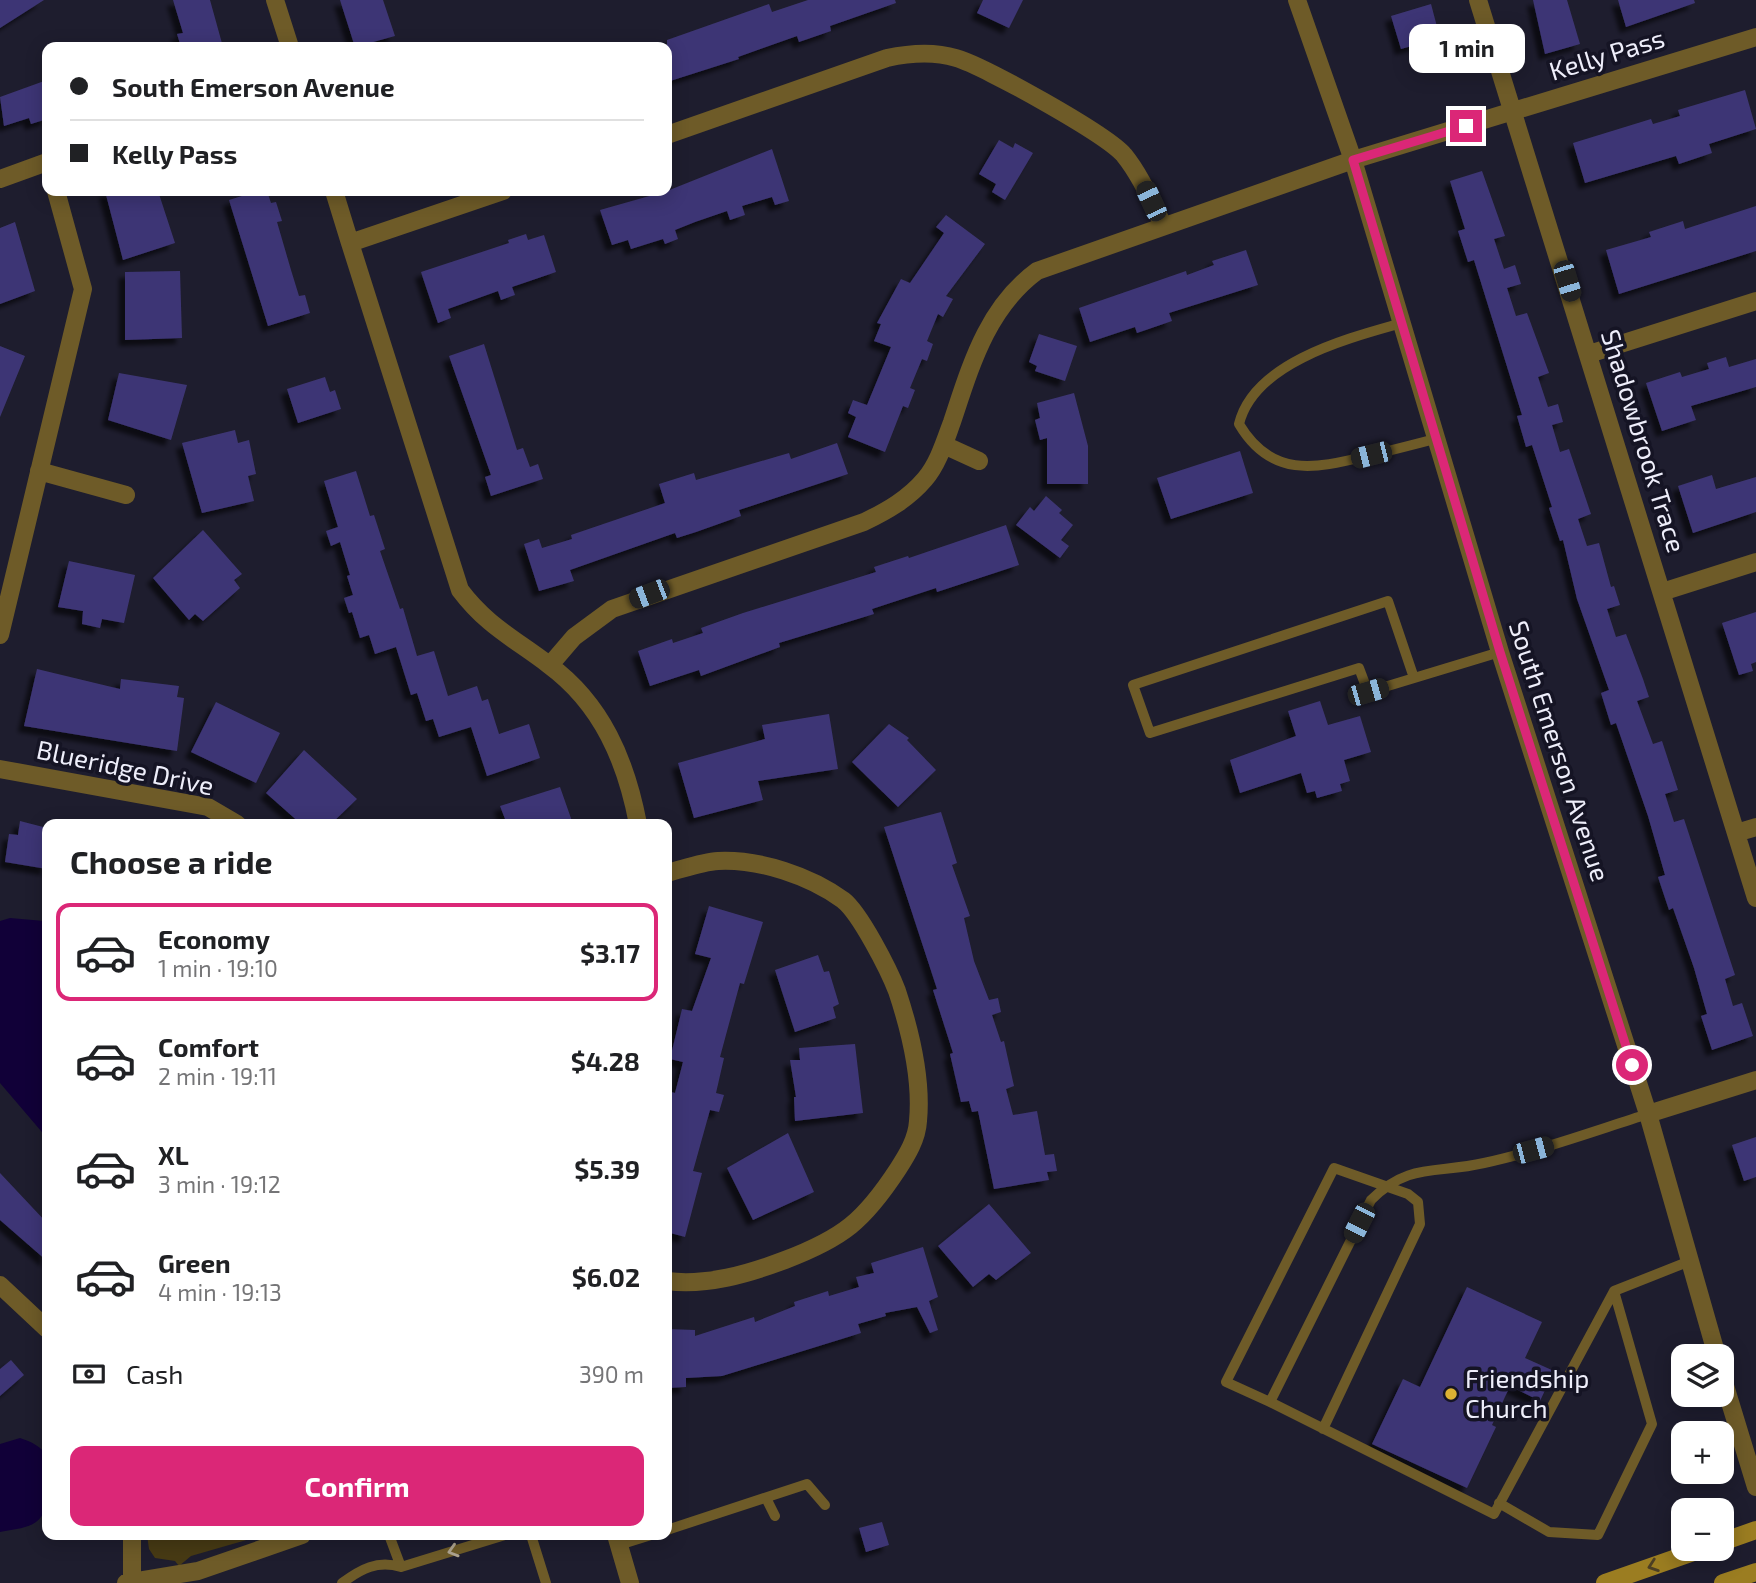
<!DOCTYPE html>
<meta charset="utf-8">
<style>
:root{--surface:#fff;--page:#f6f6f6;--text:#202124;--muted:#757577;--line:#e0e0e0;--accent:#db2777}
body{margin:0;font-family:"Exo 2",sans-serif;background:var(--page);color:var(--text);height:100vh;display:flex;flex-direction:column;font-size:26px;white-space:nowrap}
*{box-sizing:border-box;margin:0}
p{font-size:23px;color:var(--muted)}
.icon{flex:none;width:38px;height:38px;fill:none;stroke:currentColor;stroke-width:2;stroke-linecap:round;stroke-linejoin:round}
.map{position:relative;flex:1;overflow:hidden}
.side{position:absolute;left:42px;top:819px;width:630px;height:721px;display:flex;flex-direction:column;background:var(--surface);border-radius:14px;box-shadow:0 4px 18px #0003}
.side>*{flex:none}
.top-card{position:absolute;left:42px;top:42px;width:630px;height:154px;border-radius:14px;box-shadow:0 4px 18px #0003;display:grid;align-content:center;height:154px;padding:0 28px;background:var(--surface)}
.controls{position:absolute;left:1671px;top:1344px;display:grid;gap:14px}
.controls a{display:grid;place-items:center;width:63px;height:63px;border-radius:14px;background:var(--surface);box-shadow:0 4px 18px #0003;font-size:35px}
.end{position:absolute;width:32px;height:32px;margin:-16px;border:9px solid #db2777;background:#fff;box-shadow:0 0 0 4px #fff}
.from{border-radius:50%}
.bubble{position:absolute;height:49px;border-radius:14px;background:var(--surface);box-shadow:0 4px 18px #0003;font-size:23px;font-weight:700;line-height:49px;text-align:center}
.car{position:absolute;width:21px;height:42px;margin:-21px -10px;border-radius:9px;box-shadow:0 0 5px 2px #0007;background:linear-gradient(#222 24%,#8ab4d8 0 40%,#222 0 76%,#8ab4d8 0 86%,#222 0)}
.top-card b{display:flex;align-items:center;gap:24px;height:66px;font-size:26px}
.top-card b+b{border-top:2px solid var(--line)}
.top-card i{width:18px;height:18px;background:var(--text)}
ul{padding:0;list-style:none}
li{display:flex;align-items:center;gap:21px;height:98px;margin:0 14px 10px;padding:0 14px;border:4px solid transparent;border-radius:14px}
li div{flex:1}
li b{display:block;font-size:26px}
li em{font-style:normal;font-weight:700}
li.current{border-color:var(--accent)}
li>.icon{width:63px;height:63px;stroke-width:1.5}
h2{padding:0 28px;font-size:32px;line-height:84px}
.pay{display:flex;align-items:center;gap:18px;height:77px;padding:0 28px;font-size:26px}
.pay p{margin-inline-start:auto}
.primary-button{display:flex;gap:14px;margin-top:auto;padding:14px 28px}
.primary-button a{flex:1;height:80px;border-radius:14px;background:var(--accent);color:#fff;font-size:28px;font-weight:700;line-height:80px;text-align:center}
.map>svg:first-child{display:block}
.green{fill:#473a14}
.water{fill:#110038}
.building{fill:#3e3674;filter:url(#shadow)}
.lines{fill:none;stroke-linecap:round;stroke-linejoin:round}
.service{stroke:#6e5b28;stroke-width:10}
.minor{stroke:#6e5b28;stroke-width:18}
.secondary{stroke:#9b7d21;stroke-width:18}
.oneway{stroke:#aea491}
.oneway2{stroke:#4b3e23}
.route{stroke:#db2777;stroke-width:9}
.poi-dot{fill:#dcb233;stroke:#151424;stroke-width:2.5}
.labels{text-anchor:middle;stroke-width:7;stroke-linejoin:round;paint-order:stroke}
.street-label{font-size:26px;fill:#eeeefa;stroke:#151424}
.poi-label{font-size:26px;fill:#eeeefa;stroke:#151424;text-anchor:start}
</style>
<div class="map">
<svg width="1756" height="1583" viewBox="0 0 1756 1583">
<defs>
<filter id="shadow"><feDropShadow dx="-6" dy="6" stdDeviation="2" flood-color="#0009"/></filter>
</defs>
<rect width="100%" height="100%" fill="#1e1d2e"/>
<!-- green -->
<path class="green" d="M147,1535H264L191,1556L179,1566L175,1561L155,1558L149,1549Z"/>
<!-- water -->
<path class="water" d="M10,918L44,921L47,925V1138L0,1083V921Z
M20,1438C31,1442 42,1446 47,1457C51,1468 48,1508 41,1517C32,1529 14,1529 0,1532V1444Z"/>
<!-- building -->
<path class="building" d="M0,0H44L0,28Z
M173,0H210L223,47H181L177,34L183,33Z
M340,0H383L395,36L355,47Z
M808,0H895L896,3L830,26L831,31L799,42L797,36L738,57L739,59L667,82V40L769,4L772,12Z
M983,0H1023L1009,28L977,13Z
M1533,0H1567L1580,44L1545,54Z
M1618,0H1694L1695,3L1626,27Z
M1431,4L1440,38L1401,49L1391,16Z
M47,80V119L31,124L29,118L4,126L0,97Z
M1745,90L1756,129L1709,144L1712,153L1679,164L1676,156L1585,183L1573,143L1651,119L1653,124L1680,116L1678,110Z
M999,140L1013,148L1015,143L1033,153L1005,200L992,192L996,184L979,174Z
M772,149L789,201L775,205L772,197L742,206L745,215L730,220L727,211L695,222L675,230L678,239L665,244L663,239L631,249L628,240L612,245L600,210L667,191Z
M1482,171L1505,236L1494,239L1504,269L1515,265L1521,284L1507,288L1516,316L1527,313L1549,373L1538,377L1548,407L1558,404L1563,422L1552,425L1560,452L1569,449L1591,514L1578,519L1587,546L1599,543L1611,587L1614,586L1620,605L1607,609L1616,637L1626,634L1643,679L1649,697L1637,701L1653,744L1662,741L1678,790L1665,794L1674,822L1684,819L1735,975L1725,979L1733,1006L1742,1003L1753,1036L1712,1050L1701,1016L1707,1014L1694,968L1673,908L1669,910L1658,877L1665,875L1648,816L1616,723L1611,725L1601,693L1609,690L1577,599L1563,540L1560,541L1549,508L1552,507L1532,445L1526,447L1517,416L1522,415L1474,260L1468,262L1458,231L1465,229L1450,181Z
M105,191H158L175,243L123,260Z
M258,191H267L271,203L276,202L282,221L277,222L291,270L299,296L305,295L310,313L268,326L229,200Z
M1756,206V251L1619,294L1606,250L1651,237L1649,232L1683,221L1685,229Z
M946,215L985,244L946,296L953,299L943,317L938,314L927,341L933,344L927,361L922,359L910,388L915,390L908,408L903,406L885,452L848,437L856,417L848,413L853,400L867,405L891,347L874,341L881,324L877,323L901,279L910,283L944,233L936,227Z
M15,222L35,291L0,304V228Z
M526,234L528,240L544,235L556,272L512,287L515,295L501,300L498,291L448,309L451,318L438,323L421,272L509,243L508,240Z
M1246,250L1258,285L1169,313L1172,321L1137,333L1135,327L1090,342L1079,308L1186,271L1187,275L1214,265L1212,261Z
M180,271L182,338L125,340V272Z
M1039,334L1077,346L1065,381L1035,371L1037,366L1029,362Z
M484,344L517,450L523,448L530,467L538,464L543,479L491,496L485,477L491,475L449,356Z
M0,346L25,356L0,417Z
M1726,357L1729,367L1756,359V387L1691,406L1696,420L1662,431L1646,383L1680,372L1682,377L1709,369L1707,363Z
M119,373L187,385L171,440L108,420Z
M325,377L330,392L335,390L341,409L298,423L287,389Z
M1074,393L1088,446V484H1047V438L1040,440L1035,420L1040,418L1037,403Z
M235,430L238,443L249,440L256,474L248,476L254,501L202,513L182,443Z
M837,443L848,474L739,510L741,516L696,532L677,538L675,533L570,570L574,581L539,591L524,544L539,539L542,548L572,539L571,535L665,503L659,484L694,473L696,480L789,453L791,459Z
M1240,451L1253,493L1171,519L1157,478Z
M356,471L370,516L374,515L385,549L380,551L400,609L403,608L417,656L434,651L448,696L477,686L482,701L488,699L499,734L529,724L540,758L487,776L471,727L439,737L433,719L426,721L417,693L411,695L396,647L375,654L369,635L360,638L352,612L349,613L344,598L353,595L347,576L350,575L340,542L331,546L326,531L338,527L324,481Z
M1712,475L1716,489L1756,477V512L1693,533L1678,486Z
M1046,496L1062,510L1059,513L1073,525L1061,540L1069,546L1060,558L1016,525L1030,507L1034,511Z
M1006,525L1019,565L937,592L936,588L872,609L874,614L779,643L780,647L701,676L699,670L650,686L638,651L672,639L673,643L703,633L701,628L743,613L876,572L874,567L908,556L909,558Z
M203,530L242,574L234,580L240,588L203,621L195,614L189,620L153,578Z
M69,561L135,575L124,623L102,619L100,628L82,624L83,611L58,607Z
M1756,612V662L1751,664L1753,671L1739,675L1722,623Z
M37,669L120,689L121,679L179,686L177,697L184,698L177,751L24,726Z
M1320,701L1328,725L1360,716L1371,752L1344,760L1350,781L1340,784L1342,791L1317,798L1315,791L1307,793L1301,773L1240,793L1230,760L1296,736L1288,711Z
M216,702L280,733L256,783L191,752Z
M829,714L838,769L758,781L763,800L694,818L678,763L765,739L762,725Z
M889,724L909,738L907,740L936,770L898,807L852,762Z
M304,750L357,799L331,824H301L266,793Z
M560,787L573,824H507L500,806Z
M941,812L957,863L952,865L970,916L964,918L974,961L989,1000L998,998L1001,1012L992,1015L1001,1042L1004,1041L1014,1086L1006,1089L1013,1115L1037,1111L1045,1155L1054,1154L1057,1171L1047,1172L1049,1180L994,1189L978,1111L972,1112L969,1101L961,1102L950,1054L953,1053L933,990L937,989L884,827Z
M20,821L47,828V869L5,862L9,834L18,835Z
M709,906L763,922L744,984L740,983L720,1057L724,1058L716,1093L724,1095L719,1112L710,1110L693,1171L702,1173L685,1237L667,1232V1091L675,1093L683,1062L670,1059L682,1009L692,1011L711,958L695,954Z
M818,955L824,972L829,971L839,1004L833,1007L836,1018L795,1032L775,970Z
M855,1044L863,1113L795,1121L794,1097H796L790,1060H800L799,1048Z
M788,1133L814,1192L753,1220L727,1168Z
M1756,1137V1177L1744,1181L1732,1145Z
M0,1173L47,1223V1261L0,1220Z
M989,1204L1031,1253L996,1280L989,1274L973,1287L938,1246Z
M923,1247L938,1297L929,1301L938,1330L930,1333L917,1307L885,1313L886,1316L858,1324L861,1333L722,1376L686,1378V1387L667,1388V1329L695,1330V1336L754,1317L755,1322L795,1306L794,1302L828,1291L829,1296L859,1287L856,1277L874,1273L871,1263Z
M1467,1287L1542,1322L1525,1358L1554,1371L1540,1401L1510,1386L1492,1425L1496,1427L1467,1488L1372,1444L1403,1379L1420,1387Z
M11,1360L24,1375L0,1396V1369Z
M882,1522L889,1545L866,1552L859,1528Z"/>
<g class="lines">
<!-- service -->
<path class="service" d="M1402,323C1349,338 1254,362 1239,424C1271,478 1314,469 1367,456C1389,451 1412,445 1435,439
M1414,678L1388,601L1133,685L1150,733L1359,668L1368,692L1500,652
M1648,1114C1594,1131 1539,1151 1484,1163C1437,1174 1409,1162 1371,1200L1270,1402L1494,1514L1614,1291L1690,1261
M1270,1402L1226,1382L1334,1168L1408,1194L1418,1202L1420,1224L1323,1429
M766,1498L775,1516
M1499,1503L1549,1532L1598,1535L1652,1424L1614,1291
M667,1530L807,1484L825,1505
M389,1535L401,1567
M531,1535L546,1583
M619,1545L651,1535
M342,1583C361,1569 377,1560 401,1567L505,1535"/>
<!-- minor -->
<path class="minor" d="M275,0L290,47
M1297,0L1353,160L1500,652L1648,1114L1717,1356
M1478,0L1756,898
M667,135L887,58C910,53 933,51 956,58C984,66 1106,134 1124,155C1141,176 1151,201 1163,225
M0,179L47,162
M334,191L350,243L503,191
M350,243L460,590C487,626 515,639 549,665C602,704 626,761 638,824
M1589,354L1756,301
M944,445L979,461
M39,471L126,495
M1662,592L1756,562
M0,635L83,289L56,191
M550,665L574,637L612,609L864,522C887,511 908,499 925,479C938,464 945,441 952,422C971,365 987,308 1037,271L1353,160L1756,37
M0,769L208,807L237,824
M1736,833L1756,827
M667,873C683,869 702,862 718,861C760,859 810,876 843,900C860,913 889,970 897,991C910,1030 922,1079 918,1121C917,1139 907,1155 898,1169C864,1221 843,1238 785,1260C748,1274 707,1286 667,1281
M1648,1114L1756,1080
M0,1285L47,1329
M1722,1376L1756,1487
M132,1535V1583
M616,1535L630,1583
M126,1583L198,1571L302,1535"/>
<!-- secondary -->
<path class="secondary" d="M1722,1542L1756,1530
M1605,1583L1702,1549
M1723,1583L1756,1572"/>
</g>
<!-- one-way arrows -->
<defs><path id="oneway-chevron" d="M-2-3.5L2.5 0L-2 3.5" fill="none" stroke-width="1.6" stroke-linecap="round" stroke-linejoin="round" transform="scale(1.75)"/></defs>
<use class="oneway" href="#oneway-chevron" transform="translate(453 1551) rotate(163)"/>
<use class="oneway2" href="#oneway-chevron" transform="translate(1653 1566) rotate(161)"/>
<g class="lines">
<!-- route -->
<path class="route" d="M1466,126L1353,160L1500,652L1632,1065"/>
</g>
<!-- markers -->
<circle class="poi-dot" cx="1451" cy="1394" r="7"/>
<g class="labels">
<!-- street labels -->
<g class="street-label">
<text transform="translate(1607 55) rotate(-17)" y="9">Kelly Pass</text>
<text transform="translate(1643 441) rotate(73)" y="9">Shadowbrook Trace</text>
<text transform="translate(1559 751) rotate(72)" y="9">South Emerson Avenue</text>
<text transform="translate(125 768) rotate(12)" y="9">Blueridge Drive</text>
</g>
<!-- poi labels -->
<g class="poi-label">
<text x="1465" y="1388">Friendship<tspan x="1465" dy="30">Church</tspan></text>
</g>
</g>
</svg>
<div class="controls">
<a><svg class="icon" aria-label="layers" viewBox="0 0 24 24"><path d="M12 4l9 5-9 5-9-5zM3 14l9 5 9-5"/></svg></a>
<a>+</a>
<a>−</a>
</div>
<i class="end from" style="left:1632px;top:1065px"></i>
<i class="end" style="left:1466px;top:126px"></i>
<div class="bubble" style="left:1409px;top:24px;width:116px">1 min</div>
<i class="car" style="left:1151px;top:201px;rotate:335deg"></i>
<i class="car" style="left:1567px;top:281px;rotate:163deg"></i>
<i class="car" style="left:1371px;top:455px;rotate:256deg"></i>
<i class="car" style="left:649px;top:594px;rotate:249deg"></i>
<i class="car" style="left:1368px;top:692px;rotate:74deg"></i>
<i class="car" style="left:1533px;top:1150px;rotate:75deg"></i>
<i class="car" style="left:1359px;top:1223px;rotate:207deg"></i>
<div class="top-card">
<b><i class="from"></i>South Emerson Avenue</b>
<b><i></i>Kelly Pass</b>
</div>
<section class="side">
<h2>Choose a ride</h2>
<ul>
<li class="current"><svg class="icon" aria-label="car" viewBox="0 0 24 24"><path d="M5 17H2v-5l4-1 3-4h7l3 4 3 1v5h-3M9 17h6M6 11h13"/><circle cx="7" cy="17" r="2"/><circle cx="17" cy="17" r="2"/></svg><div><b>Economy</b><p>1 min · 19:10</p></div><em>$3.17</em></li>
<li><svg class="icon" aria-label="car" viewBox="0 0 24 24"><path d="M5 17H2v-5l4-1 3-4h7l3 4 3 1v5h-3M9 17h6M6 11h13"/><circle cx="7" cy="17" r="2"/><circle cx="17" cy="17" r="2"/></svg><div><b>Comfort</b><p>2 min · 19:11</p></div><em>$4.28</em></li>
<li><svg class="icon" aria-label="car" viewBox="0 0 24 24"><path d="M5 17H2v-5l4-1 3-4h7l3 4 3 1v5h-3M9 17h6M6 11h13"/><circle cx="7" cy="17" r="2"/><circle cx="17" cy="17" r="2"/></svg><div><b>XL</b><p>3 min · 19:12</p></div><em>$5.39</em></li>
<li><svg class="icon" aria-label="car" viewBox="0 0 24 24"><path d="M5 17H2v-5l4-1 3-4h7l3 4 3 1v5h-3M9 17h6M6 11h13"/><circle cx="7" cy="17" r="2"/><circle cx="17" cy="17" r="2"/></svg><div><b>Green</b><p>4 min · 19:13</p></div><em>$6.02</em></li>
</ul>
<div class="pay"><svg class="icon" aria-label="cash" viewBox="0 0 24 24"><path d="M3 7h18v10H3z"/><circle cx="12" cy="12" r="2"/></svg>Cash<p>390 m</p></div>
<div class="primary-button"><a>Confirm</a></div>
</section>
</div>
